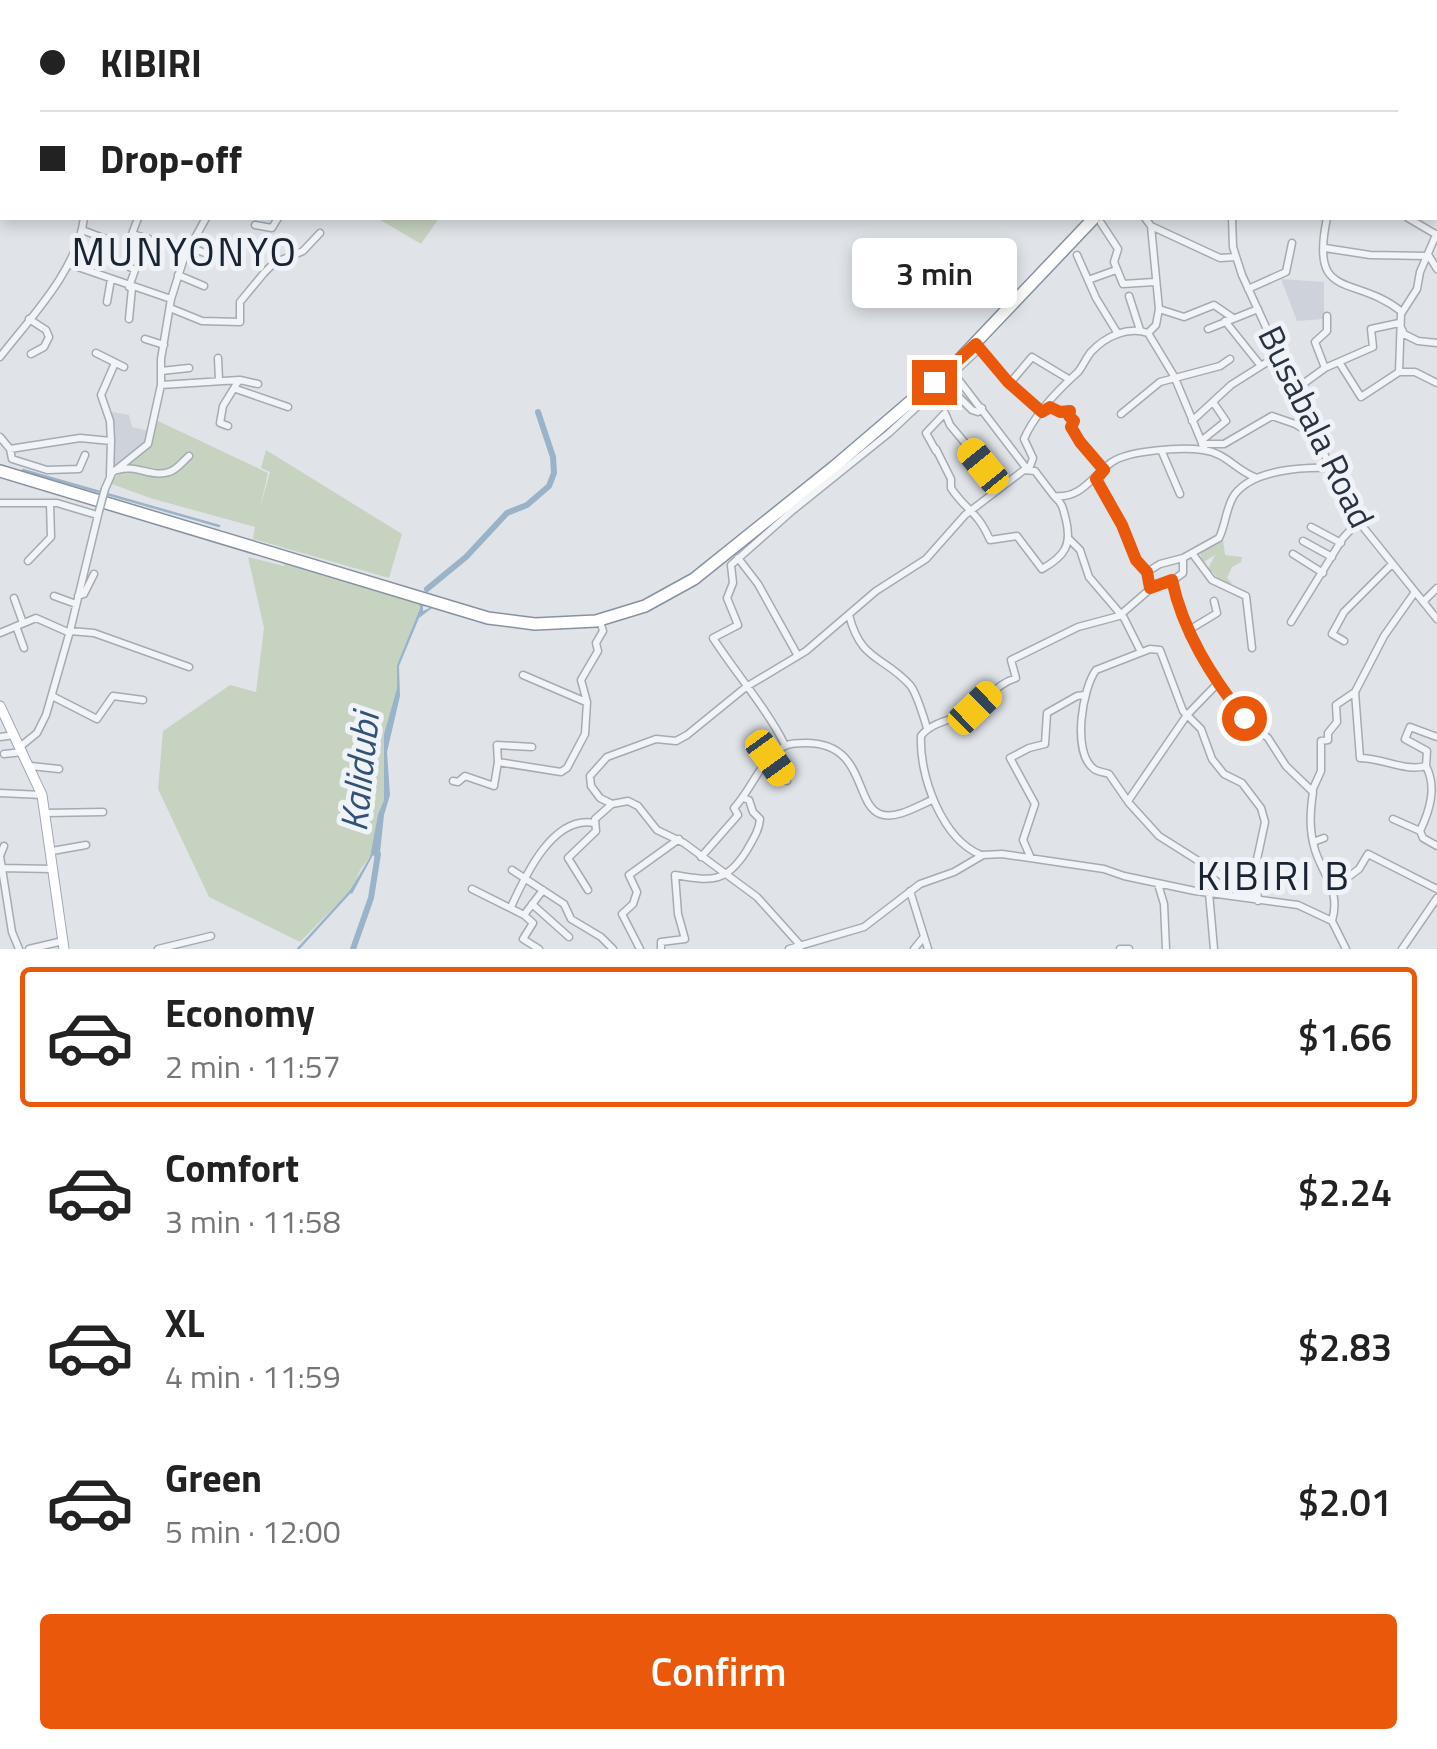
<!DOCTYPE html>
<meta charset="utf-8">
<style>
:root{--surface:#fff;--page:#f2f2f2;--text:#222;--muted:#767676;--line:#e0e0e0;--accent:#ea580c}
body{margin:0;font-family:"Titillium Web",sans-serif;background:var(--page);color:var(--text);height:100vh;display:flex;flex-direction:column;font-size:38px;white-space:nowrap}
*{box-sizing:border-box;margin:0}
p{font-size:32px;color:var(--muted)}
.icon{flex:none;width:55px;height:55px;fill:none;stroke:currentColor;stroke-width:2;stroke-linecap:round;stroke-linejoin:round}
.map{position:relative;height:949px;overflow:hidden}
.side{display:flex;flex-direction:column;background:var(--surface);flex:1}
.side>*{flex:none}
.hud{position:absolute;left:0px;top:0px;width:1438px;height:220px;box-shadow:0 5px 15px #0003;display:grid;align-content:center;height:220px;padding:0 40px;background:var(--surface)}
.end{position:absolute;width:45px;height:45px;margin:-22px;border:12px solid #ea580c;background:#fff;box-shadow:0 0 0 5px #fff}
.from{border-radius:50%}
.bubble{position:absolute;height:70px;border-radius:10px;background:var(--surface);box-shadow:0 5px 15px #0003;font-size:32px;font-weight:600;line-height:70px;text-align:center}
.car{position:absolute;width:30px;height:60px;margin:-30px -15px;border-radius:12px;box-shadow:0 0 8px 2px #0007;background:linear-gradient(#f5c518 24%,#345 0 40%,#f5c518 0 76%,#345 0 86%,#f5c518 0)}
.hud b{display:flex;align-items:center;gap:35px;height:95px;font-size:38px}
.hud b+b{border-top:2px solid var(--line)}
.hud i{width:25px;height:25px;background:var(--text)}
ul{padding:18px 0 0;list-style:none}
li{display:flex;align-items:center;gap:30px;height:140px;margin:0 20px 15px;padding:0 20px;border:5px solid transparent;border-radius:10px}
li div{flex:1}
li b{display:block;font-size:38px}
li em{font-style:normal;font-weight:600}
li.active{border-color:var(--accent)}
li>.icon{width:90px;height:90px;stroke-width:1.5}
.cta{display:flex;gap:20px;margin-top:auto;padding:20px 40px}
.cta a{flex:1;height:115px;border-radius:10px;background:var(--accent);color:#fff;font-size:40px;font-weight:600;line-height:115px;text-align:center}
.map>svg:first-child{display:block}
.built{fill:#ced3db}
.green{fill:#c6d3c1}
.water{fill:#9ab3c9}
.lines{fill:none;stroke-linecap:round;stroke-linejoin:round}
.stream{stroke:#9ab3c9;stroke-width:2.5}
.river{stroke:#9ab3c9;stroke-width:6}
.minor-casing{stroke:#a5abb3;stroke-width:9}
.major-casing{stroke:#9fa8b5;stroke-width:11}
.highway-casing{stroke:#8792a0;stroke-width:14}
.minor{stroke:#f2f4f7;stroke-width:6}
.major{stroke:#fff;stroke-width:9}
.highway{stroke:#fff;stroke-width:11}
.minor-bridge-casing{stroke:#a5abb3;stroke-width:9;stroke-linecap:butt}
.minor-bridge{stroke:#f2f4f7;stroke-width:6}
.route{stroke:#ea580c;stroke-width:12}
.labels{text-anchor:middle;stroke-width:10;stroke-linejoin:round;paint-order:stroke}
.street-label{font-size:35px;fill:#283240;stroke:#eff2f6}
.water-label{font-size:38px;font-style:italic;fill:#325275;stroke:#eff2f6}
.quarter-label{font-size:40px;letter-spacing:2.5px;fill:#1a2331;stroke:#eff2f6}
</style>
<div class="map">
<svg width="1437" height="949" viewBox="0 0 1437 949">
<rect width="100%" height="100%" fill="#e0e4e9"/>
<!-- built -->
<path class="built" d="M1281,279L1324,282V319L1297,321Z
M112,412L129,415L132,427L149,431L142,448L113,470Z"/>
<!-- green -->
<path class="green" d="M377,218H439L421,244Z
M154,419L268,473L260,508L270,472L261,468L266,450L402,534L389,578L253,539L255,527L150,498L109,483L152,444Z
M1223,539L1225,555L1242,557L1241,562L1232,567L1227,578L1232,583L1228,586L1220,582L1213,572L1207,571L1215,555L1202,563L1200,552Z
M248,557L284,566L285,561L419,601L420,607L397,665V688L384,734V800L378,814L370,857L360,870L353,888L300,942L209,897L158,789L163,731L230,685L256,692L264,628Z"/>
<!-- water -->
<path class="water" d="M419,601L423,602V611L436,605L419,618L399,666L400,696L387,752L390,795L384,815L379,862L373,855L352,894L349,892L370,857L378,814L384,800V734L397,688V665L420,608Z"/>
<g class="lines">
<!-- stream -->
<path class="stream" d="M23,470L219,526
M298,949L351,891"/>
<!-- river -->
<path class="river" d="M427,589L466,557L507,513L527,505L549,486L554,473L553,457L538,412
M353,949L371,898L378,854"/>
<!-- minor casing -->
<g class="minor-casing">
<path id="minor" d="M1142,0L1143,2
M1213,0L1214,2
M76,2V1
M248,2L250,0
M1126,2L1131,0
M1267,2L1269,0
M1302,2L1304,0
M1362,2L1364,0
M1435,138L1437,139
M1435,160L1437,161
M138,218L132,234L149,239
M1145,218L1151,226L1220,258L1236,257
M1232,218L1233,247L1242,275L1351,512L1437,619
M1327,218C1309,303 1354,273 1402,312
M1408,218L1437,235
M1101,223L1118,249L1114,262L1123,284L1154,282
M255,225L272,228L278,218
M82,230L106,239L110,246L108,253
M1436,235L1420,272L1417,289L1401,314L1399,372H1415L1437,383
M190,247L215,257
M1325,248L1370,255L1427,256
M1077,255L1096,298L1118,334
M1429,256L1437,269
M69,264L171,299
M126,265L135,270L129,287
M178,275L204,286
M1088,280L1116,270
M1248,289L1286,272L1292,243
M1129,296L1140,330
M107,302L111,279
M170,308L202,321L240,322V302L264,273L274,263L303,251L320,233
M1159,309L1184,317L1214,305L1233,318
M29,319L46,330L49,337L44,347L31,354
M129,319L132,288
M1225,321L1261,366L1280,354
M1208,329L1258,309
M1148,333L1156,325L1159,309L1151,226
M145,339L164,345
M978,348L1008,382L1041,412L1049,407L1060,412L1070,411L1069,416L1074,421L1071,427L1076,437L1104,470
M96,353L124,367
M0,357C32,316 77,270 84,218
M218,358L219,380
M1339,362L1361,397L1399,372
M1325,368L1315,342L1327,331V316
M161,371L189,368
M955,375L1027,469
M240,380L258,384
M945,383L972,410L978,412L982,408
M1010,383L1032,357L1067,378
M161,385L239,380L223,406L220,423L228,426
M236,389L288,407
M1296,389L1325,368L1373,347L1371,329L1399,323L1404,334L1418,341L1437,343
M1121,414L1160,382L1220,366L1230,359
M1192,421L1231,385L1261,366
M0,437L10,449L12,459L47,470L79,469L85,455
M111,441L110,421L101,395L115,363
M1201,441L1226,421L1213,402
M1202,444H1224L1272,416L1295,424L1318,438
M10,449L80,438L111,441L110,475
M936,449L951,479V488C966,511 977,510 990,540L1017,536L1042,569C1065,556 1072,545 1066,520C1063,509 1063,504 1055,497
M936,451L926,433L945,413L950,425L1001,486
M1162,452L1180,494
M1029,469L1033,458L1024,439C1035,413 1058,390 1078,372C1083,366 1086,358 1091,352C1106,336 1128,326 1148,333L1174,376L1205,450
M118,470C136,464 152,478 169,472C177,470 183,461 189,456
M105,489L112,473L148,444L161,385V359L171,299L184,258L206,218
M0,503H57L97,515
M792,511L889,433L979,349
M1311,527L1341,543
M1069,539L1080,550L1089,577L1124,618L1141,652
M1303,541L1332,557
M1192,553L1212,580L1246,596L1252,648
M1293,554L1323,573
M738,558L758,584L798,656
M28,561L51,537L50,503
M1147,572L1160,564L1183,558
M1150,588L1172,581
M54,596L76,604
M78,596L84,594L94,574
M14,598L23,623
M1423,602L1437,588
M849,615C861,662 883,655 910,685C916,692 924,718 927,728
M1291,622L1343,538L1358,522
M16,626L24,648
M1189,630L1217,613L1214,601
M70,631L94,633L189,667
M0,633L36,618L70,633
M1344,641L1332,634L1344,612L1392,564
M523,675L586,702
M1355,692L1360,758C1383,758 1405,772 1426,766C1437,787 1430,810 1420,831
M52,696L97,719L113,696L143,700
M0,737L14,735
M785,745C765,706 737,675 713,638L738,625L727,598L733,583L731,565L792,511L787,505
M21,746L37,733L46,715L70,631L99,511
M4,754L23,752
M770,759L787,781
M498,762L561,772L567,768L585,734L587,702L581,680L598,651L596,643L603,631L600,621
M31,766L59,769
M1426,766L1427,751L1405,739L1410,727L1437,737
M453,781L458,782L465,776L494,786L498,762L497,745L532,747
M1312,791L1321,771V741L1328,740V733L1337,722L1336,705L1355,692L1384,636L1415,592
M0,793L42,795
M1128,801L1187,715L1217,684
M46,813L103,812
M1393,819L1420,831L1423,838L1437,846
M1313,842L1324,838
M4,846L0,856L12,932L19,949
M52,851L86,845
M981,855C942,839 919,776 921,736C932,721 955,720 970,711C988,700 996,684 1016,678L1011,660L1078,627L1119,616L1149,590L1147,572L1136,560L1122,525L1096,479
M1030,856L1023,840L1035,804L1010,758L1029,748L1045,744L1047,713L1077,696L1084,695
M701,857L738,815L734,808C751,790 760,761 783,747C789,743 798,743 806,743C866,743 854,804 880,814C895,820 918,806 932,800
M1,868L53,869
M512,870L564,904L571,919L601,937L613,949
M1158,884L1164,904L1166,949
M472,889L524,915
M1332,889L1359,869L1368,854L1437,889
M588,890L568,858L596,831L595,819L612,804
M910,891L928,949
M1209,893L1214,949
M1257,898L1159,836L1129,803L1109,774C1104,772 1098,772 1094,769C1071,752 1083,687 1096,670L1150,649L1160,650L1183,711L1201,729L1212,759L1224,774L1242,783L1261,808L1265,822L1256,864L1258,901
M532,904L569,937
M511,907C525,876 553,815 594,823
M1332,921C1341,890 1323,876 1315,850C1309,830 1310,813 1313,792L1286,766L1268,738L1244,718L1217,684L1184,622L1172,581L1183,573V558L1219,538C1226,524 1226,506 1235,494C1254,469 1304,467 1332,468
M801,946L757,897L684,843L657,830L638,806L628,801L612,804L600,798L591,786L590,776L607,757L656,739L676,741L687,735L746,687L806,651L876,591L926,559L965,515L1024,470L1035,471L1054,496C1082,499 1092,476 1112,462C1130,450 1182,447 1203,450C1227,453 1236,471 1257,478
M29,949L63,941
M158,949L211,936
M539,949L523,939L533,923L524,915L543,890
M640,949L622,914L633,904L637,892L629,875L679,839
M661,949V942L685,939L678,914L675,875C711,881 726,884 747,850C753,839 759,831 760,819L753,812L749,800L743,798
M789,949L864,927L920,884L954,872L983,855L1002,854L1104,869L1124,876L1195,891L1298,905L1332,921L1346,949
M914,949L923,938
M1120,949H1129
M1402,949L1437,898"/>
</g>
<!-- major casing -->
<g class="major-casing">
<path id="major" d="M0,706L42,795L64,949"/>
</g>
<!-- highway casing -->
<g class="highway-casing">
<path id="highway" d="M1276,2L1279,0
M1287,2L1289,0
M0,471L488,618L535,624L596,621L645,606L694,579L835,466L959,360L1094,218"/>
</g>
<!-- minor -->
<use href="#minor" class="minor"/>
<!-- major -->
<use href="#major" class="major"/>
<!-- highway -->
<use href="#highway" class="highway"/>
<!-- minor-bridge casing -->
<g class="minor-bridge-casing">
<path id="minor-bridge" d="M99,511L105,489"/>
</g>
<!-- minor-bridge -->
<use href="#minor-bridge" class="minor-bridge"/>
</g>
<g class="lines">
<!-- route -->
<path class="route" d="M934,382L976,344L1008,382L1042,412L1050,407L1060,412L1070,411L1069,416L1074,421L1071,427L1080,442L1104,470L1096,479L1122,525L1136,560L1147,572L1150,588L1172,580C1183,632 1212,677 1244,718"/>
</g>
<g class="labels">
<!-- street labels -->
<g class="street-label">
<text transform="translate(1316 427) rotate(64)" y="12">Busabala Road</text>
</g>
<!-- water labels -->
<g class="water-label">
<text transform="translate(360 772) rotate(-84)" y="13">Kalidubi</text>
</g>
<!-- quarter labels -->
<g class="quarter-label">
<text x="185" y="266">MUNYONYO</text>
<text x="1274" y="890">KIBIRI B</text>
</g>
</g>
</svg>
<i class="end from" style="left:1244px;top:718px"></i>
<i class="end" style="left:934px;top:382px"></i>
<div class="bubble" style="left:852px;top:238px;width:165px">3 min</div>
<i class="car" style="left:983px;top:466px;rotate:321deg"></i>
<i class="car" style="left:975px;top:708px;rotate:46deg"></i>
<i class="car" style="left:770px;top:758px;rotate:144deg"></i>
<div class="hud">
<b><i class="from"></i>KIBIRI</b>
<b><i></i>Drop-off</b>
</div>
</div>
<section class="side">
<ul>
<li class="active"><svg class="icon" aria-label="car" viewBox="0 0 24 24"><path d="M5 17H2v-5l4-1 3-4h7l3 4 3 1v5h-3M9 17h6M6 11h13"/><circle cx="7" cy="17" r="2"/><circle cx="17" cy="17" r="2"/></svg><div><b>Economy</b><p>2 min · 11:57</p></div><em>$1.66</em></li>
<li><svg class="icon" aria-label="car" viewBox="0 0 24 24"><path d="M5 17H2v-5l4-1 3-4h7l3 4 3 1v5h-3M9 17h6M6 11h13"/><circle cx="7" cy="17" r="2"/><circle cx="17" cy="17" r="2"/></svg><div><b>Comfort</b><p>3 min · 11:58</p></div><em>$2.24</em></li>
<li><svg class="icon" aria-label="car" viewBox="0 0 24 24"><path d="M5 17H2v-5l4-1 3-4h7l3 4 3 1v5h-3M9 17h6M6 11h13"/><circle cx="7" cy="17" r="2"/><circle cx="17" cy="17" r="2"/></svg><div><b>XL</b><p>4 min · 11:59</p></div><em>$2.83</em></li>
<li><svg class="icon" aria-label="car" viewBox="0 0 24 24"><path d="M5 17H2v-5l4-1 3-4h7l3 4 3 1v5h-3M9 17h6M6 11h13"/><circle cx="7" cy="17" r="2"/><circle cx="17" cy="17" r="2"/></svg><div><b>Green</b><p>5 min · 12:00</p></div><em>$2.01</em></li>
</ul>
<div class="cta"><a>Confirm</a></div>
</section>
